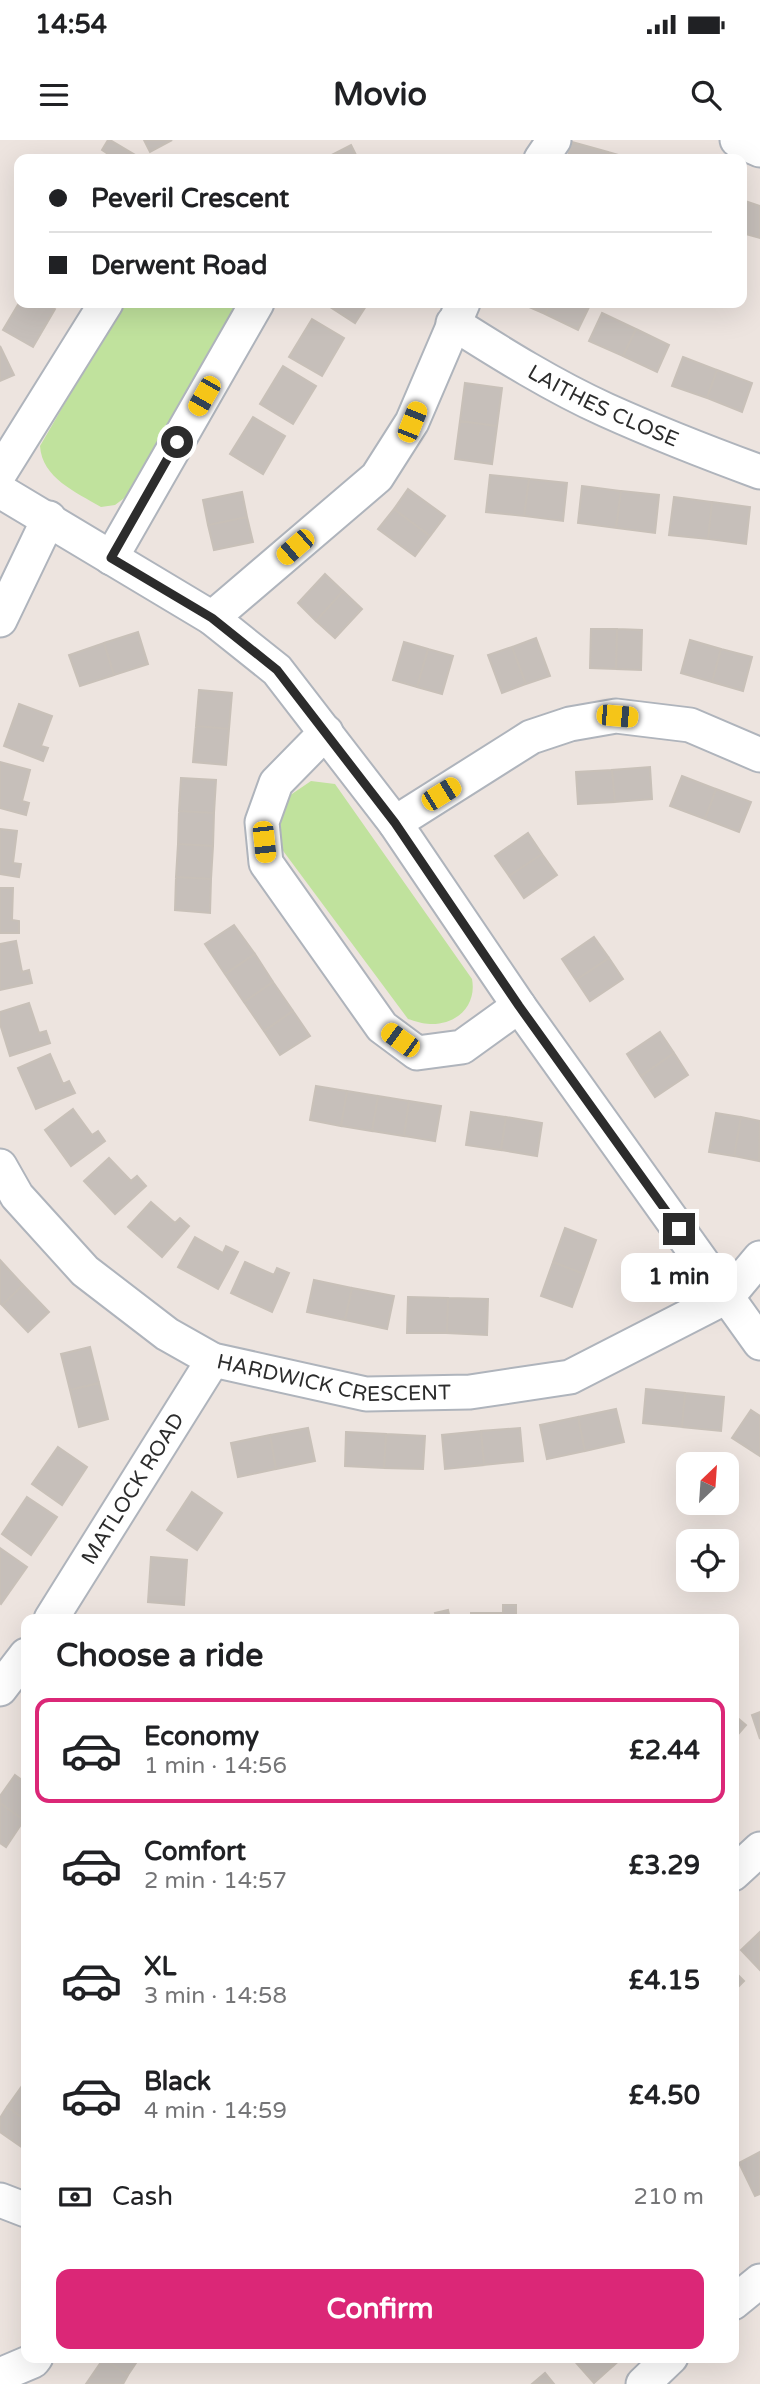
<!DOCTYPE html>
<meta charset="utf-8">
<style>
:root{--surface:#fff;--page:#f2f2f2;--text:#202124;--muted:#757577;--line:#e0e0e0;--accent:#db2777}
body{margin:0;font-family:"Varela Round",sans-serif;background:var(--page);color:var(--text);height:100vh;display:flex;flex-direction:column;font-size:26px;white-space:nowrap}
*{box-sizing:border-box;margin:0}
p{font-size:23px;color:var(--muted)}
.icon{flex:none;width:38px;height:38px;fill:none;stroke:currentColor;stroke-width:2;stroke-linecap:round;stroke-linejoin:round}
.map{position:relative;flex:1;overflow:hidden}
.side{position:absolute;left:21px;top:1474px;width:718px;height:749px;display:flex;flex-direction:column;background:var(--surface);border-radius:14px;box-shadow:0 7px 28px #0002}
.side>*{flex:none}
.banner{position:absolute;left:14px;top:14px;width:733px;height:154px;border-radius:14px;box-shadow:0 7px 28px #0002;display:grid;align-content:center;height:154px;padding:0 35px;background:var(--surface)}
.needle{width:46px;rotate:25deg}
.tools{position:absolute;left:676px;top:1312px;display:grid;gap:14px}
.tools a{display:grid;place-items:center;width:63px;height:63px;border-radius:14px;background:var(--surface);box-shadow:0 7px 28px #0002;font-size:35px}
.end{position:absolute;width:32px;height:32px;margin:-16px;border:9px solid #2c2c2c;background:#fff;box-shadow:0 0 0 4px #fff}
.from{border-radius:50%}
.bubble{position:absolute;height:49px;border-radius:14px;background:var(--surface);box-shadow:0 7px 28px #0002;font-size:23px;font-weight:700;line-height:49px;text-align:center}
.car{position:absolute;width:21px;height:42px;margin:-21px -10px;border-radius:9px;box-shadow:0 0 5px 2px #0007;background:linear-gradient(#f5c518 24%,#345 0 40%,#f5c518 0 76%,#345 0 86%,#f5c518 0)}
.banner b{display:flex;align-items:center;gap:24px;height:66px;font-size:26px}
.banner b+b{border-top:2px solid var(--line)}
.banner i{width:18px;height:18px;background:var(--text)}
ul{padding:0;list-style:none}
li{display:flex;align-items:center;gap:21px;height:105px;margin:0 14px 10px;padding:0 21px;border:4px solid transparent;border-radius:14px}
li div{flex:1}
li b{display:block;font-size:26px}
li em{font-style:normal;font-weight:700}
li.active{border-color:var(--accent)}
li>.icon{width:63px;height:63px;stroke-width:1.5}
h2{padding:0 35px;font-size:32px;line-height:84px}
.pay{display:flex;align-items:center;gap:18px;height:77px;padding:0 35px;font-size:26px}
.pay p{margin-inline-start:auto}
.cta{display:flex;gap:14px;margin-top:auto;padding:14px 35px}
.cta a{flex:1;height:80px;border-radius:14px;background:var(--accent);color:#fff;font-size:28px;font-weight:700;line-height:80px;text-align:center}
.status{display:flex;justify-content:space-between;align-items:center;height:49px;padding:0 35px;background:var(--surface);direction:ltr}
.status svg{height:19px;fill:currentColor}
header{display:flex;justify-content:space-between;align-items:center;height:91px;padding:0 35px;background:var(--surface);font-size:32px;font-weight:700}
.map>svg:first-child{display:block}
.green{fill:#c0e29d}
.building{fill:#c6bfba;stroke:#c8c0b8;stroke-width:2}
.lines{fill:none;stroke-linecap:round;stroke-linejoin:round}
.minor-casing{stroke:#afb4bc;stroke-width:37}
.minor{stroke:#fff;stroke-width:33}
.route{stroke:#2c2c2c;stroke-width:9}
.labels{text-anchor:middle;stroke-width:6;stroke-linejoin:round;paint-order:stroke}
.street-label{font-size:21px;fill:#2c2c2c;stroke:#fff}
</style>
<div class="status"><b>14:54</b><svg viewBox="0 0 49 12"><path d="M0 12V9h3v3zM5 12V6h3v6zM10 12V3h3v9zM15 12V0h3v12zM26 1h20v11H26zM47 4h2v5h-2z"/></svg></div>
<header><svg class="icon" aria-label="menu" viewBox="0 0 24 24"><path d="M4 6h16M4 12h16M4 18h16"/></svg>Movio<svg class="icon" aria-label="search" viewBox="0 0 24 24"><circle cx="10" cy="10" r="6"/><path d="M15 15l6 6"/></svg></header>
<div class="map">
<svg width="760" height="2244" viewBox="0 0 760 2244">
<rect width="100%" height="100%" fill="#ede4df"/>
<!-- green -->
<path class="green" d="M123,163H240L131,353L115,365L101,367C76,352 42,338 40,306Z
M311,641L335,644L472,839C477,865 457,885 430,884C423,884 415,881 408,879L278,704L280,681L286,658Z"/>
<!-- building -->
<path class="building" d="M108,0H110L142,19H105L108,14L102,10Z
M144,0H172L150,12Z
M572,2L608,12L606,19H567Z
M351,5L358,19H324Z
M608,12L632,19H606Z
M742,60L760,66V98L742,93Z
M19,163H45L55,169L33,207L3,190Z
M324,163H368L355,183Z
M520,163H550L545,174Z
M550,163H591L578,190L545,174Z
M602,173L636,189L623,216L589,201Z
M312,179L344,198L322,236L289,217Z
M636,189L669,205L657,232L623,216Z
M0,206L14,235L0,241Z
M683,217L717,230L707,258L672,246Z
M283,226L316,246L293,284L260,264Z
M717,230L752,243L742,272L707,258Z
M465,243L502,248L497,286L460,281Z
M253,277L285,296L263,334L230,314Z
M460,281L497,286L492,324L455,319Z
M490,335L529,339L524,376L486,372Z
M529,339L567,343L563,381L524,376Z
M582,346L621,351L616,388L578,383Z
M408,349L445,376L430,396L394,369Z
M621,351L659,355L655,393L616,388Z
M242,352L247,377L208,385L203,360Z
M674,357L712,362L708,399L669,395Z
M712,362L750,367L746,404L708,399Z
M394,369L430,396L415,416L378,389Z
M247,377L253,402L214,410L208,385Z
M325,434L343,451L316,481L298,463Z
M343,451L362,469L335,498L316,481Z
M591,489H617L616,529L590,528Z
M617,489L642,490L641,530L616,529Z
M138,492L148,524L114,535L104,503Z
M536,498L550,536L526,544L512,507Z
M690,500L721,509L712,542L681,533Z
M404,502L428,509L417,547L393,540Z
M104,503L114,535L80,546L69,515Z
M512,507L526,544L502,553L488,515Z
M428,509L453,516L442,554L417,547Z
M721,509L752,517L743,551L712,542Z
M199,550L232,553L229,589L196,586Z
M19,564L52,576L41,606L48,608L43,621L4,606Z
M196,586L229,589L226,625L193,622Z
M0,622L30,630L22,661L29,663L26,675L0,668Z
M650,627L652,659L615,662L612,630Z
M612,630L615,662L578,664L576,632Z
M682,636L716,649L705,679L670,666Z
M181,638L216,640L214,673L179,671Z
M716,649L751,662L739,692L705,679Z
M179,671L214,673L213,706L178,704Z
M0,689L17,691L13,723L21,724L19,737L0,734Z
M528,693L542,714L509,736L495,716Z
M178,704L213,706L211,739L176,737Z
M542,714L557,735L524,758L509,736Z
M176,737L211,739L210,773L175,770Z
M0,748H13L12,780L19,781V793H0Z
M234,785L255,814L225,834L205,804Z
M594,797L609,818L576,840L562,819Z
M16,801L22,832L29,830L32,843L0,850V804Z
M255,814L273,842L244,862L225,834Z
M609,818L623,839L590,861L576,840Z
M273,842L293,871L264,891L244,862Z
M29,863L39,893L46,891L50,903L10,916L0,884V872Z
M293,871L310,896L280,915L264,891Z
M660,892L674,913L641,936L627,914Z
M674,913L688,935L655,957L641,936Z
M50,914L63,944L69,941L75,953L36,969L18,928Z
M316,946L347,951L341,986L310,980Z
M347,951L378,956L372,991L341,986Z
M378,956L409,961L404,996L372,991Z
M409,961L441,966L435,1001L404,996Z
M73,969L92,995L98,991L105,1001L71,1026L45,990Z
M471,972L506,977L501,1010L466,1005Z
M716,973L741,977L734,1016L709,1012Z
M506,977L542,983L537,1016L501,1010Z
M741,977L760,981L759,1021L734,1016Z
M109,1018L131,1041L137,1036L146,1046L115,1074L84,1041Z
M151,1062L175,1083L180,1078L189,1086L162,1117L128,1087Z
M565,1088L596,1100L584,1134L553,1122Z
M195,1097L223,1113L226,1106L238,1112L218,1149L178,1127Z
M0,1120L23,1145L2,1165L0,1163Z
M245,1122L274,1135L277,1128L289,1133L272,1172L231,1153Z
M553,1122L584,1134L572,1167L541,1156Z
M314,1140L352,1148L345,1180L307,1172Z
M23,1145L49,1172L28,1192L2,1165Z
M352,1148L394,1156L387,1189L345,1180Z
M408,1157L448,1158L447,1193H407Z
M448,1158L488,1159L487,1195L447,1193Z
M90,1207L99,1243L70,1250L61,1214Z
M99,1243L108,1279L79,1287L70,1250Z
M646,1249L685,1253L682,1287L643,1283Z
M685,1253L724,1257L721,1291L682,1287Z
M616,1269L624,1302L585,1311L578,1277Z
M751,1270L760,1276V1316L732,1298Z
M578,1277L585,1311L547,1319L540,1285Z
M308,1288L315,1321L276,1329L270,1295Z
M520,1288L523,1321L484,1325L481,1291Z
M481,1291L484,1325L445,1329L442,1295Z
M346,1292L386,1294L384,1328L345,1326Z
M386,1294L425,1296L423,1329L384,1328Z
M270,1295L276,1329L238,1337L231,1303Z
M58,1307L87,1327L62,1365L32,1344Z
M192,1352L222,1373L197,1410L167,1390Z
M27,1357L57,1377L31,1415L2,1394Z
M0,1408L27,1427L1,1464L0,1463Z
M151,1417L187,1420L184,1465L148,1462Z
M503,1465H516V1479H471V1473H503Z
M448,1470L450,1479H437L435,1473Z
M760,1572V1599L752,1575Z
M733,1574L746,1585L733,1600Z
M15,1635L26,1643V1677L24,1680L0,1663V1656Z
M0,1663L24,1680L6,1707L0,1703Z
M760,1792V1830L741,1810Z
M733,1830L744,1841L733,1852Z
M22,1946L26,1949V1980L7,1967Z
M7,1967L26,1980V2010L0,1992V1978Z
M760,2012V2054L755,2056L739,2023Z
M104,2217H140L128,2235L103,2219Z
M571,2217H605L613,2226L594,2243Z
M605,2217H623L613,2226Z
M103,2219L128,2235L123,2244H86Z
M545,2233L554,2244H532Z"/>
<g class="lines">
<!-- minor casing -->
<g class="minor-casing">
<g id="minor">
<path d="M737,0L760,10"/>
<path d="M541,19L554,0"/>
<path id="s1" d="M453,183C502,214 553,246 606,270C657,293 708,313 760,332"/>
<path d="M0,333L106,163"/>
<path d="M0,351L212,478L277,530L395,683L519,866L760,1203"/>
<path d="M111,418L257,163"/>
<path d="M212,478L377,337L412,282L463,163"/>
<path d="M0,480L49,378"/>
<path d="M326,592L276,643L262,682L266,723L382,887L417,913L462,907L519,866"/>
<path d="M395,683L531,597L570,584L616,576L690,585L760,615"/>
<path id="s2" d="M0,1026L17,1056L85,1131L167,1194L213,1220L366,1254L470,1252L570,1237L728,1156L760,1118"/>
<path id="s3" d="M51,1479L213,1220"/>
<path d="M0,1549L26,1515"/>
<path d="M733,1734L760,1709"/>
<path d="M0,2060L26,2070"/>
<path d="M733,2163L760,2141"/>
<path d="M0,2235L33,2221L36,2217"/>
<path d="M643,2244L671,2217"/>
</g>
</g>
<!-- minor -->
<use href="#minor" class="minor"/>
</g>
<g class="lines">
<!-- route -->
<path class="route" d="M177,302L111,418L212,478L277,530L395,683L519,866L679,1089"/>
</g>
<g class="labels">
<!-- street labels -->
<g class="street-label">
<text dy="7" stroke="none"><textPath href="#s1" startOffset="172">LAITHES CLOSE</textPath></text>
<text dy="7" stroke="none"><textPath href="#s2" startOffset="415">HARDWICK CRESCENT</textPath></text>
<text dy="7" stroke="none"><textPath href="#s3" startOffset="154">MATLOCK ROAD</textPath></text>
</g>
</g>
</svg>
<div class="tools">
<a><svg class="needle" viewBox="-14 -14 28 28"><path d="M0-13l5 13h-10z" fill="#e53935"/><path d="M0 13l5-13h-10z" fill="#757577"/></svg></a>
<a><svg class="icon" aria-label="locate" viewBox="0 0 24 24"><circle cx="12" cy="12" r="6"/><path d="M12 2v4M12 18v4M2 12h4M18 12h4"/></svg></a>
</div>
<i class="end from" style="left:177px;top:302px"></i>
<i class="end" style="left:679px;top:1089px"></i>
<div class="bubble" style="left:621px;top:1113px;width:116px">1 min</div>
<i class="car" style="left:204px;top:256px;rotate:210deg"></i>
<i class="car" style="left:412px;top:282px;rotate:22deg"></i>
<i class="car" style="left:295px;top:407px;rotate:229deg"></i>
<i class="car" style="left:617px;top:576px;rotate:95deg"></i>
<i class="car" style="left:441px;top:654px;rotate:58deg"></i>
<i class="car" style="left:264px;top:702px;rotate:174deg"></i>
<i class="car" style="left:400px;top:900px;rotate:306deg"></i>
<div class="banner">
<b><i class="from"></i>Peveril Crescent</b>
<b><i></i>Derwent Road</b>
</div>
<section class="side">
<h2>Choose a ride</h2>
<ul>
<li class="active"><svg class="icon" aria-label="car" viewBox="0 0 24 24"><path d="M5 17H2v-5l4-1 3-4h7l3 4 3 1v5h-3M9 17h6M6 11h13"/><circle cx="7" cy="17" r="2"/><circle cx="17" cy="17" r="2"/></svg><div><b>Economy</b><p>1 min · 14:56</p></div><em>£2.44</em></li>
<li><svg class="icon" aria-label="car" viewBox="0 0 24 24"><path d="M5 17H2v-5l4-1 3-4h7l3 4 3 1v5h-3M9 17h6M6 11h13"/><circle cx="7" cy="17" r="2"/><circle cx="17" cy="17" r="2"/></svg><div><b>Comfort</b><p>2 min · 14:57</p></div><em>£3.29</em></li>
<li><svg class="icon" aria-label="car" viewBox="0 0 24 24"><path d="M5 17H2v-5l4-1 3-4h7l3 4 3 1v5h-3M9 17h6M6 11h13"/><circle cx="7" cy="17" r="2"/><circle cx="17" cy="17" r="2"/></svg><div><b>XL</b><p>3 min · 14:58</p></div><em>£4.15</em></li>
<li><svg class="icon" aria-label="car" viewBox="0 0 24 24"><path d="M5 17H2v-5l4-1 3-4h7l3 4 3 1v5h-3M9 17h6M6 11h13"/><circle cx="7" cy="17" r="2"/><circle cx="17" cy="17" r="2"/></svg><div><b>Black</b><p>4 min · 14:59</p></div><em>£4.50</em></li>
</ul>
<div class="pay"><svg class="icon" aria-label="cash" viewBox="0 0 24 24"><path d="M3 7h18v10H3z"/><circle cx="12" cy="12" r="2"/></svg>Cash<p>210 m</p></div>
<div class="cta"><a>Confirm</a></div>
</section>
</div>
